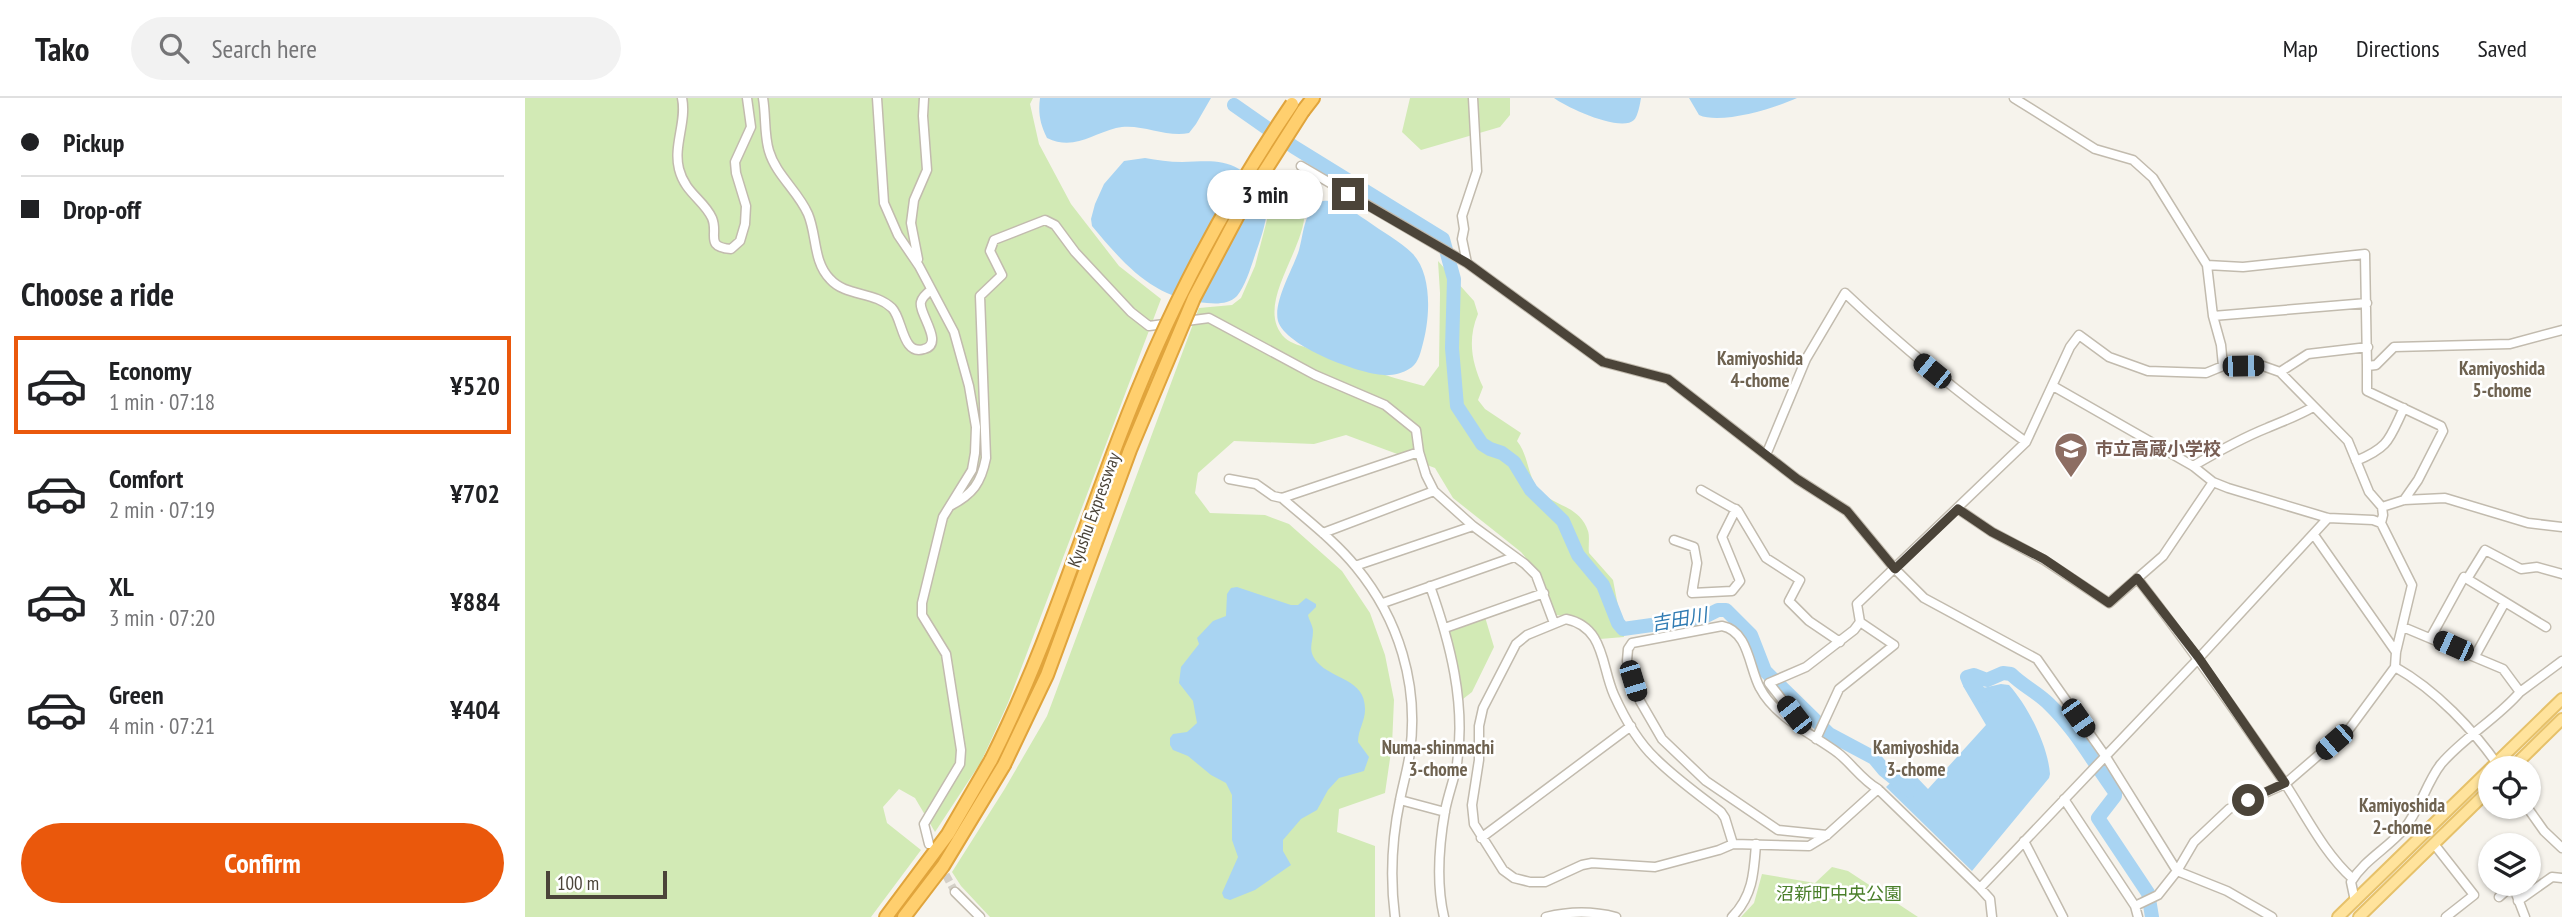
<!DOCTYPE html>
<meta charset="utf-8">
<style>
:root{--surface:#fff;--page:#f2f2f2;--text:#202124;--muted:#757577;--line:#e0e0e0;--accent:#ea580c}
body{margin:0;font-family:"PT Sans Narrow","Noto Sans JP",sans-serif;background:var(--page);color:var(--text);height:100vh;display:flex;flex-direction:column;font-size:26px;white-space:nowrap}
*{box-sizing:border-box;margin:0}
p{font-size:23px;color:var(--muted)}
.icon{flex:none;width:38px;height:38px;fill:none;stroke:currentColor;stroke-width:2;stroke-linecap:round;stroke-linejoin:round}
.map{position:relative;flex:1;overflow:hidden}
.side{display:flex;flex-direction:column;background:var(--surface);width:525px}
.side>*{flex:none}
.top-card{display:grid;align-content:center;height:154px;padding:0 21px;background:var(--surface)}
.tools{position:absolute;left:1953px;top:658px;display:grid;gap:14px}
.tools a{display:grid;place-items:center;width:63px;height:63px;border-radius:50%;background:var(--surface);box-shadow:0 2px 5px #0004;font-size:35px}
.scale{position:absolute;left:21px;bottom:18px;width:121px;box-sizing:border-box;padding-left:7px;border:4px solid #4b4439;border-top:0;font-size:19px;line-height:24px;white-space:nowrap;color:#4b4439;-webkit-text-stroke:5px #fff;paint-order:stroke}
.end{position:absolute;width:32px;height:32px;margin:-16px;border:9px solid #4b4439;background:#fff;box-shadow:0 0 0 4px #fff}
.from{border-radius:50%}
.bubble{position:absolute;height:49px;border-radius:24px;background:var(--surface);box-shadow:0 2px 5px #0004;font-size:23px;font-weight:700;line-height:49px;text-align:center}
.car{position:absolute;width:21px;height:42px;margin:-21px -10px;border-radius:9px;box-shadow:0 0 5px 2px #0007;background:linear-gradient(#222 24%,#8ab4d8 0 40%,#222 0 76%,#8ab4d8 0 86%,#222 0)}
.top-card b{display:flex;align-items:center;gap:24px;height:66px;font-size:26px}
.top-card b+b{border-top:2px solid var(--line)}
.top-card i{width:18px;height:18px;background:var(--text)}
ul{padding:0;list-style:none}
li{display:flex;align-items:center;gap:21px;height:98px;margin:0 14px 10px;padding:0 7px;border:4px solid transparent;border-radius:0px}
li div{flex:1}
li b{display:block;font-size:26px}
li em{font-style:normal;font-weight:700}
li.current{border-color:var(--accent)}
li>.icon{width:63px;height:63px;stroke-width:1.5}
h2{padding:0 21px;font-size:32px;line-height:84px}
.primary-button{display:flex;gap:14px;margin-top:auto;padding:14px 21px}
.primary-button a{flex:1;height:80px;border-radius:42px;background:var(--accent);color:#fff;font-size:28px;font-weight:700;line-height:80px;text-align:center}
header{display:flex;align-items:center;gap:42px;box-sizing:border-box;height:98px;padding:0 35px;background:var(--surface);border-bottom:2px solid var(--line)}
header strong{font-size:33px}
nav{display:flex;gap:38px;margin-inline-start:auto;font-size:24px}
.search{width:490px;height:63px;background:var(--page);display:flex;align-items:center;gap:18px;box-sizing:border-box;padding:0 24px;border-radius:38px;color:var(--muted);font-size:26px}
main{display:flex;flex:1;min-height:0}
.map>svg:first-child{display:block}
.green{fill:#d2eab5}
.water{fill:#a9d4f2}
.lines{fill:none;stroke-linecap:round;stroke-linejoin:round}
.river{stroke:#a9d4f2;stroke-width:14}
.minor-tunnel{stroke:#d4d0c8;stroke-width:8;stroke-dasharray:8 4;stroke-linecap:butt}
.minor-casing{stroke:#c2bbae;stroke-width:11}
.major-casing{stroke:#e6c16a;stroke-width:14}
.highway-casing{stroke:#e0a43c;stroke-width:16}
.minor{stroke:#fff;stroke-width:8}
.major{stroke:#ffe39c;stroke-width:10}
.highway{stroke:#ffcf6e;stroke-width:12}
.highway-bridge-casing{stroke:#e0a43c;stroke-width:16;stroke-linecap:butt}
.highway-bridge{stroke:#ffcf6e;stroke-width:12}
.route{stroke:#4b4439;stroke-width:9}
.labels{text-anchor:middle;stroke-width:5;stroke-linejoin:round;paint-order:stroke}
.education-label{font-size:18px;font-weight:bold;fill:#785e54;stroke:#fff;text-anchor:start}
.street-label{font-size:18px;fill:#4b4439;stroke:#fff}
.park-label{font-size:18px;fill:#4a7f2a;stroke:#fff}
.neighbourhood-label{font-size:19px;font-weight:bold;fill:#6e6250;stroke:#fff}
.water-label{font-size:19px;font-style:italic;fill:#2e7ab2;stroke:#fff}
</style>
<header>
<strong>Tako</strong>
<div class="search"><svg class="icon" aria-label="search" viewBox="0 0 24 24"><circle cx="10" cy="10" r="6"/><path d="M15 15l6 6"/></svg>Search here</div>
<nav><a>Map</a><a>Directions</a><a>Saved</a></nav>
</header>
<main>
<section class="side">
<div class="top-card">
<b><i class="from"></i>Pickup</b>
<b><i></i>Drop-off</b>
</div>
<h2>Choose a ride</h2>
<ul>
<li class="current"><svg class="icon" aria-label="car" viewBox="0 0 24 24"><path d="M5 17H2v-5l4-1 3-4h7l3 4 3 1v5h-3M9 17h6M6 11h13"/><circle cx="7" cy="17" r="2"/><circle cx="17" cy="17" r="2"/></svg><div><b>Economy</b><p>1 min · 07:18</p></div><em>¥520</em></li>
<li><svg class="icon" aria-label="car" viewBox="0 0 24 24"><path d="M5 17H2v-5l4-1 3-4h7l3 4 3 1v5h-3M9 17h6M6 11h13"/><circle cx="7" cy="17" r="2"/><circle cx="17" cy="17" r="2"/></svg><div><b>Comfort</b><p>2 min · 07:19</p></div><em>¥702</em></li>
<li><svg class="icon" aria-label="car" viewBox="0 0 24 24"><path d="M5 17H2v-5l4-1 3-4h7l3 4 3 1v5h-3M9 17h6M6 11h13"/><circle cx="7" cy="17" r="2"/><circle cx="17" cy="17" r="2"/></svg><div><b>XL</b><p>3 min · 07:20</p></div><em>¥884</em></li>
<li><svg class="icon" aria-label="car" viewBox="0 0 24 24"><path d="M5 17H2v-5l4-1 3-4h7l3 4 3 1v5h-3M9 17h6M6 11h13"/><circle cx="7" cy="17" r="2"/><circle cx="17" cy="17" r="2"/></svg><div><b>Green</b><p>4 min · 07:21</p></div><em>¥404</em></li>
</ul>
<div class="primary-button"><a>Confirm</a></div>
</section>
<div class="map">
<svg width="2037" height="819" viewBox="0 0 2037 819">
<rect width="100%" height="100%" fill="#f6f3ec"/>
<!-- green -->
<path class="green" d="M0,0H508L505,6L514,46L546,106L594,168L636,201L483,605L456,664L410,734L390,700L374,691L358,709L362,725L396,752L346,819H0Z
M885,0H985V17L975,29L896,52L877,34Z
M742,92L774,93C801,134 722,202 760,240C766,246 778,248 785,251C823,265 859,278 899,288L914,268L915,195L913,163L949,203L953,216C942,242 947,265 958,289L953,302L960,311L996,335L992,343C1003,357 1002,373 1011,388C1024,409 1054,405 1063,433C1065,439 1063,449 1064,455L1088,482L1099,539L1075,541C1062,525 1051,520 1031,517L1014,476L996,454L928,400L910,370L821,337L789,346L709,343L673,375L670,395L685,415L740,417L764,426L817,473L845,515L860,557L869,602L867,647L860,695L814,711L812,734L850,748V819H465L436,788L427,774L479,692L522,618L674,210L707,207L716,200L730,168L745,110Z
M960,519L969,549L947,594L938,601L922,532Z
M1307,769L1323,773L1393,819H1216L1229,805L1237,776L1290,785Z"/>
<!-- water -->
<path class="water" d="M515,0H686L671,26L664,35C640,40 615,24 591,30C567,36 549,53 522,40C515,26 513,15 515,0Z
M1029,0H1116C1115,6 1113,18 1109,22C1096,35 1041,9 1029,0Z
M1164,0H1272C1250,10 1196,27 1174,17Z
M620,60C632,62 644,64 657,64C677,64 695,60 714,71C723,77 736,88 740,98C746,116 735,142 729,160C725,172 720,188 712,198C704,206 692,206 682,205C628,201 599,166 567,128L566,121L570,106L579,86L599,63Z
M798,103C814,101 828,114 841,122C856,133 875,143 888,156C908,178 905,222 897,249C895,257 892,267 884,271C878,275 866,278 859,277C834,276 760,248 753,223C748,204 768,171 774,152C779,135 779,109 798,103Z
M712,489L766,507H773L781,500L791,506V509L783,517C784,522 788,528 788,533C788,545 782,552 792,564C808,582 841,581 840,612C840,623 833,632 833,644L844,659L839,673L814,680L803,692L792,712L776,721L758,742V753L766,767L730,792L705,802L699,800L697,795L713,759L707,742V697L701,685L686,677L663,658L648,652L645,647V640L648,636L662,634L672,625L668,603L654,585L656,569L674,546L672,540L688,523L701,518L702,496L706,490Z
M1455,583L1458,590L1476,586L1484,587C1503,608 1523,648 1525,676L1524,680L1447,773L1361,689L1382,669L1403,691L1461,627L1438,588Z"/>
<g class="lines">
<!-- river -->
<path class="river" d="M709,7L769,49L918,141L929,181L927,250L932,308L957,346L965,351L977,355L989,364L1006,392L1038,423L1053,457L1078,487L1093,525L1098,531L1177,520L1193,512H1201L1226,537L1240,573L1287,619L1304,636L1349,660L1359,672L1385,693
M1458,598L1444,584L1442,579L1449,577L1462,582L1478,575L1486,576C1498,588 1512,594 1524,606C1551,632 1568,664 1590,694V698L1573,720L1623,795L1627,819"/>
<!-- minor-tunnel -->
<path class="minor-tunnel" d="M415,766L430,794"/>
<!-- minor casing -->
<g class="minor-casing">
<path id="minor" d="M157,0C162,23 148,48 154,71C160,95 179,102 187,120C194,136 179,149 206,151L215,143L220,126L221,108L211,75L210,64L226,29L222,0
M238,0C241,17 239,37 244,53C251,77 273,93 283,116C292,137 288,164 305,181C321,199 349,193 367,210C378,221 377,258 399,251C420,246 393,215 396,204C397,200 402,195 406,192
M352,0L359,105L373,137L394,168L429,234L444,288L451,329L450,355L447,372L418,419L397,505V517L421,556L436,652L435,666L399,726L404,746
M1489,0L1570,51L1608,62L1628,80L1682,167L1688,218L1696,247L1698,268
M776,68L942,165L1078,264L1143,281L1272,381L1322,413L1370,471L1399,500L1512,561L1581,659L1652,773L1702,793L1747,819
M393,161L386,125L389,102L402,72L398,18L399,0
M942,165L937,141L939,131L937,118L952,73L948,0
M1682,167L1718,169L1840,156L1842,268L1851,267L1869,249L1985,246L2037,232
M1688,218L1842,205
M1842,268V293L1916,328L1918,333L1893,382L1879,402
M1755,274L1783,256L1843,249
M1528,288L1668,368L1688,384L1703,390L1803,420L1848,422L1856,425
M1241,357L1281,261L1320,195C1377,249 1437,298 1501,344
M1831,363C1865,349 1864,341 1879,310
M1668,368C1692,354 1717,340 1742,330C1758,323 1773,318 1788,309
M704,381L731,386L748,398L757,400C782,422 810,443 831,469C874,521 894,587 885,654C883,670 878,686 875,702C867,740 865,780 870,819
M1176,392L1213,413L1241,460L1275,482L1264,503L1284,523L1315,544
M757,400L894,354
M425,408C448,396 456,385 461,360L455,198L477,177L465,153L469,142L520,122L530,127L550,154L606,214L624,228L684,220L790,277L860,307L891,332L894,354L901,377L909,393L948,428L1000,466L1011,477L1029,525
M1857,409L1879,402L1920,400L2003,425L2037,429
M1433,411L1467,434L1519,462L1584,505L1638,458L1688,384
M798,435L909,393
M1789,437L1871,554
M1149,442L1169,449L1172,465L1167,495L1207,493L1215,483L1197,439L1211,411
M830,468L948,428
M1612,480C1662,545 1710,612 1757,681C1780,715 1797,753 1828,781
M1942,481L1960,452L1996,471L2012,469L2037,476
M905,488C925,544 941,605 932,666C929,682 923,697 920,713C914,747 911,785 919,819
M858,505L989,459
M1878,529L1978,571L1995,594L2037,563
M920,530L1019,495
M1906,539L1939,479L2021,529
M1950,558L1980,504
M1870,569C1911,592 1948,631 1975,670
M1273,628L1269,617L1244,585L1281,569L1329,532L1335,524L1332,506L1501,344L1545,249L1554,237L1584,259L1623,273L1681,275L1698,268H1738L1755,274L1823,343L1844,394L1857,409L1858,417L1856,425L1887,487L1871,554L1870,569L1825,630L1760,686L1704,711L1669,744L1652,773L1633,797L1610,808
M1291,641L1314,591L1369,547L1335,524
M1539,701L1610,808L1613,819
M875,702L920,714
M2002,709L2019,733L2037,750
M1302,737L1253,732L1181,683L1137,641L1115,603L1102,563L1103,551L1107,545L1197,528C1224,533 1224,570 1235,590C1250,619 1287,636 1313,655C1327,666 1337,682 1353,691
M956,740L1106,628
M1499,743L1538,819
M1208,746L1200,720L1196,714C1174,697 1150,680 1130,660C1113,644 1099,619 1089,597C1076,568 1080,529 1041,521L1002,537L991,546L958,610L954,628V662L947,707L949,726L978,772L989,780L1005,784H1020L1057,767L1067,765L1130,769L1194,752L1208,746L1284,748L1302,737L1353,691L1455,790L1674,560L1803,420
M1909,746L1949,797L1921,819
M1455,790L1465,801L1467,819
M430,794L455,819
M1974,799L1982,792L1990,793L2000,819
M1830,803L1826,784C1840,761 1862,751 1879,731C1895,712 1901,685 1916,666C1940,638 1972,621 1995,594
M1993,803L2027,779L2037,780
M1021,819C1045,813 1068,813 1091,819
M1207,819C1228,798 1229,774 1231,746"/>
</g>
<!-- major casing -->
<g class="major-casing">
<path id="major" d="M1966,670L2037,601
M1987,670L2037,621
M1813,819L1965,671
M1834,819L1965,691"/>
</g>
<!-- highway casing -->
<g class="highway-casing">
<path id="highway" d="M778,13L788,0
M361,819L423,736L466,662
M379,819L418,768L479,667"/>
</g>
<!-- minor -->
<use href="#minor" class="minor"/>
<!-- major -->
<use href="#major" class="major"/>
<!-- highway -->
<use href="#highway" class="highway"/>
<!-- highway-bridge casing -->
<g class="highway-bridge-casing">
<path id="highway-bridge" d="M466,662C533,529 570,387 630,252C668,166 714,84 767,6
M479,667L522,577L605,352L669,200L720,104L778,13"/>
</g>
<!-- highway-bridge -->
<use href="#highway-bridge" class="highway-bridge"/>
</g>
<g class="lines">
<!-- route -->
<path class="route" d="M823,96L942,165L1078,264L1143,281L1272,381L1322,413L1370,471L1433,411L1467,434L1519,461L1584,505L1612,480L1674,560L1760,685L1723,702"/>
</g>
<!-- icons -->
<defs>
<g id="school-pin" transform="scale(1.75)"><path d="M0 17L-7.5 6A9.5 9.5 0 1 1 7.5 6Z" fill="#8d6e63" stroke="#fff"/><path d="M0-5L7-2L0 1L-7-2ZM-4 1L0 2.5L4 1V4Q0 6-4 4Z" fill="#fff"/></g>
</defs>
<g fill-rule="evenodd">
<use href="#school-pin" x="1546" y="351"/>
</g>
<g class="labels">
<!-- education labels -->
<g class="education-label">
<text x="1570" y="357">市立高蔵小学校</text>
</g>
<!-- street labels -->
<g class="street-label">
<text transform="translate(569 412) rotate(-70)" y="6">Kyushu Expressway</text>
</g>
<!-- park labels -->
<g class="park-label">
<text x="1314" y="802">沼新町中央公園</text>
</g>
<!-- neighbourhood labels -->
<g class="neighbourhood-label">
<text x="1235" y="267">Kamiyoshida<tspan x="1235" dy="22">4-chome</tspan></text>
<text x="1977" y="277">Kamiyoshida<tspan x="1977" dy="22">5-chome</tspan></text>
<text x="913" y="656">Numa-shinmachi<tspan x="913" dy="22">3-chome</tspan></text>
<text x="1391" y="656">Kamiyoshida<tspan x="1391" dy="22">3-chome</tspan></text>
<text x="1877" y="714">Kamiyoshida<tspan x="1877" dy="22">2-chome</tspan></text>
</g>
<!-- water labels -->
<g class="water-label">
<text transform="translate(1154 521) rotate(-10)" y="7">吉田川</text>
</g>
</g>
</svg>
<div class="tools">
<a><svg class="icon" aria-label="locate" viewBox="0 0 24 24"><circle cx="12" cy="12" r="6"/><path d="M12 2v4M12 18v4M2 12h4M18 12h4"/></svg></a>
<a><svg class="icon" aria-label="layers" viewBox="0 0 24 24"><path d="M12 4l9 5-9 5-9-5zM3 14l9 5 9-5"/></svg></a>
</div>
<div class="scale">100 m</div>
<i class="end from" style="left:1723px;top:702px"></i>
<i class="end" style="left:823px;top:96px"></i>
<div class="bubble" style="left:682px;top:72px;width:116px">3 min</div>
<i class="car" style="left:1718px;top:268px;rotate:89deg"></i>
<i class="car" style="left:1407px;top:273px;rotate:309deg"></i>
<i class="car" style="left:1928px;top:548px;rotate:294deg"></i>
<i class="car" style="left:1108px;top:583px;rotate:163deg"></i>
<i class="car" style="left:1269px;top:617px;rotate:322deg"></i>
<i class="car" style="left:1553px;top:620px;rotate:145deg"></i>
<i class="car" style="left:1809px;top:644px;rotate:229deg"></i>
</div>
</main>
